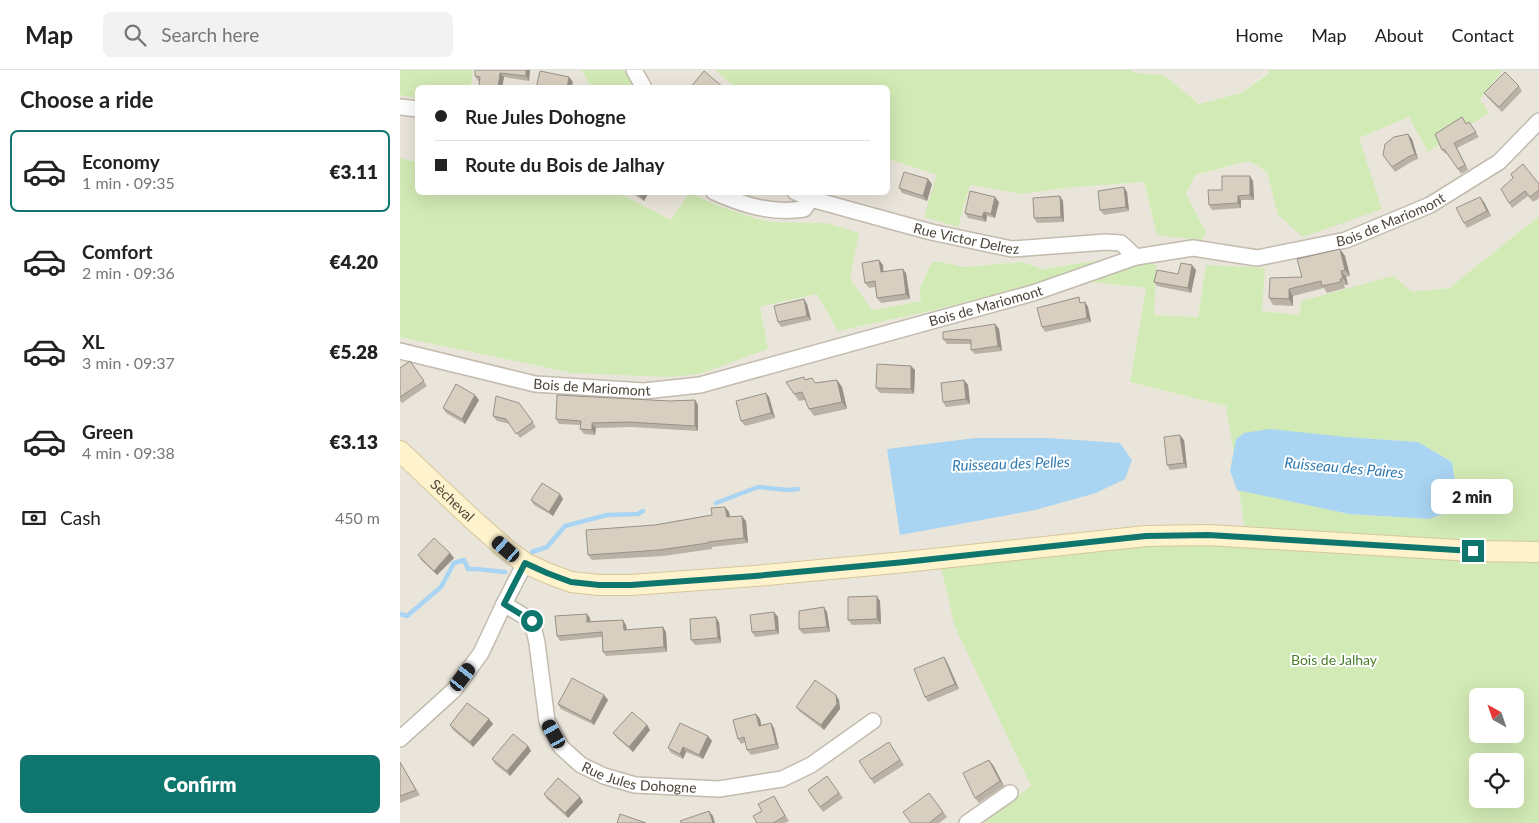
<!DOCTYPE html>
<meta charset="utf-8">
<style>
:root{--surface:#fff;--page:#f2f2f2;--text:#222;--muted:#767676;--line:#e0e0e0;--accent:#0f766e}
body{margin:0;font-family:Lato,sans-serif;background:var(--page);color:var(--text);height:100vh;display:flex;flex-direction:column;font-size:19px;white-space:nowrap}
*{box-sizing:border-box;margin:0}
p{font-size:16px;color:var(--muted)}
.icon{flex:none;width:28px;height:28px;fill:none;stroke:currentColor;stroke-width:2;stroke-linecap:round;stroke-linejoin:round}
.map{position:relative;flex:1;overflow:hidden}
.details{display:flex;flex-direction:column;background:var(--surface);width:400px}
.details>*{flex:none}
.top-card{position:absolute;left:15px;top:15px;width:475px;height:110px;border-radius:8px;box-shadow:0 5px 20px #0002;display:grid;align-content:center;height:110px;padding:0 20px;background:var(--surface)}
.needle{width:32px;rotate:320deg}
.buttons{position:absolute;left:1069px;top:618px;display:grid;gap:10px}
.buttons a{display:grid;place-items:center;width:55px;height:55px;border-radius:8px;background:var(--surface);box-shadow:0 5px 20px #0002;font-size:25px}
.end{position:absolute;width:22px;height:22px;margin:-11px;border:6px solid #0f766e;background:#fff;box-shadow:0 0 0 2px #fff}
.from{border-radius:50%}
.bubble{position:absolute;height:35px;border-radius:8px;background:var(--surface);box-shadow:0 5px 20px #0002;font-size:16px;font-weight:800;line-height:35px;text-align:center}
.car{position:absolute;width:15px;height:30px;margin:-15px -8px;border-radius:6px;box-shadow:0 0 4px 1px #0007;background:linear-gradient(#222 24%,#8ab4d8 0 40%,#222 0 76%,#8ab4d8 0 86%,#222 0)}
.top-card b{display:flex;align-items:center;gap:18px;height:48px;font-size:19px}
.top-card b+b{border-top:1px solid var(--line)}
.top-card i{width:12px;height:12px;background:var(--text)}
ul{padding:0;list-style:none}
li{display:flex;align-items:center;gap:15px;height:82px;margin:0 10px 8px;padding:0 10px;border:2px solid transparent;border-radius:8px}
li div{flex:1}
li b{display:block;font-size:19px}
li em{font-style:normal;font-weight:800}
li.on{border-color:var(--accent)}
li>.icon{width:45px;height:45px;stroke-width:1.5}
h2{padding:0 20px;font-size:22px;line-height:60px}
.pay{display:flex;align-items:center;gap:12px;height:55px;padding:0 20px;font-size:19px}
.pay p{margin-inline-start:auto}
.action{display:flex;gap:10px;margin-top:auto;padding:10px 20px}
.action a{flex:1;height:58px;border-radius:8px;background:var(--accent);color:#fff;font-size:20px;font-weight:800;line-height:58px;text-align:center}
header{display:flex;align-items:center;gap:30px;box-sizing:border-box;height:70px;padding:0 25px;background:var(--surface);border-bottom:1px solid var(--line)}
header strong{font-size:24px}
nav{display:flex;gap:28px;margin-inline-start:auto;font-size:18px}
.search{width:350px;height:45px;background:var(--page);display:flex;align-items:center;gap:12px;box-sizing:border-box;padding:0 18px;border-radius:8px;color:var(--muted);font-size:19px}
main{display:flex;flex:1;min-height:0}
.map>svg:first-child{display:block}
.residential{fill:#eae5da}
.green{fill:#d2eab5;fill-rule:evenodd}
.water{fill:#a9d4f2}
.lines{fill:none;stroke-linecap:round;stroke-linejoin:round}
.stream{stroke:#a9d4f2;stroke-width:4.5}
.minor-casing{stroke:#c2bbae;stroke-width:18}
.secondary-casing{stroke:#d6c79b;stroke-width:22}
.minor{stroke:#fff;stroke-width:15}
.secondary{stroke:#fff3cd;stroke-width:20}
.wall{fill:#bab2a6}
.shaded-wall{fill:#979187}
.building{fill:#d8cfc1;stroke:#979187}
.route{stroke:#0f766e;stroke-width:6}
.labels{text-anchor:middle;stroke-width:4;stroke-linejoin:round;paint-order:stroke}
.street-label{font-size:14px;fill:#4b4439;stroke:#fff}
.park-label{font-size:14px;fill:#4a7f2a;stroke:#fff}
.water-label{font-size:15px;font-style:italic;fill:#2e7ab2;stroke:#fff}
</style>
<header>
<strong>Map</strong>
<div class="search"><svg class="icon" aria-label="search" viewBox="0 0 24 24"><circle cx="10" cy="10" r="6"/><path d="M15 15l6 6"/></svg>Search here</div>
<nav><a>Home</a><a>Map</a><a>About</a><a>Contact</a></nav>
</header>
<main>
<section class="details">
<h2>Choose a ride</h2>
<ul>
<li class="on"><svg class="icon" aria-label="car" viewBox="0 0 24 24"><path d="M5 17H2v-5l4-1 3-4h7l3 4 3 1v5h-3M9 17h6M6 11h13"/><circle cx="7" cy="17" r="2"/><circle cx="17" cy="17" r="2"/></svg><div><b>Economy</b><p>1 min · 09:35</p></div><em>€3.11</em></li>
<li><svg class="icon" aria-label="car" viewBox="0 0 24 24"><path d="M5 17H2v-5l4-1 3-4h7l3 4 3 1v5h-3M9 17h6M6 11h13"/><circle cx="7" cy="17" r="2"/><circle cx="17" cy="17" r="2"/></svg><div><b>Comfort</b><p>2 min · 09:36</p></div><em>€4.20</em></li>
<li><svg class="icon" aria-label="car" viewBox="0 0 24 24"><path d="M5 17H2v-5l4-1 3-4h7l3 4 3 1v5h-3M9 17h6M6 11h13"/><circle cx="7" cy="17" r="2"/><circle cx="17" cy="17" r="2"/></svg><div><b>XL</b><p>3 min · 09:37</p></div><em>€5.28</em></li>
<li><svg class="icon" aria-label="car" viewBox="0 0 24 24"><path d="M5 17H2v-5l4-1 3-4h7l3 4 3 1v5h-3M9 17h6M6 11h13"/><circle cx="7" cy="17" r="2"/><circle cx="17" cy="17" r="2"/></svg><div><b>Green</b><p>4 min · 09:38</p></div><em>€3.13</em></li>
</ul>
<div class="pay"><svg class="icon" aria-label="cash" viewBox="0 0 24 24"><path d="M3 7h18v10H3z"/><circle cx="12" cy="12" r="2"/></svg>Cash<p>450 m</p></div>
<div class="action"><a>Confirm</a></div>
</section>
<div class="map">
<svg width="1139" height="753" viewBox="0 0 1139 753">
<rect width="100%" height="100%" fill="#f6f3ec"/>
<!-- residential -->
<path class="residential" d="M73,0H181L191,17L71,18Z
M224,0H315L335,17H234Z
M732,0H869V2L841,23L799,34L764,5L735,3Z
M1103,0H1139V146L1049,218L1012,222L899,245L862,241L806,195L798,247L753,245L757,195L723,189L695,191L642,199L622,192L563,197L555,195L521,231L472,240L450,209L426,153L371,152L351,147L316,135L291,123L488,122V89L537,105L558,157L570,115L622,124L664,118L744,112L757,165L806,162L786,124L795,105L849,91L867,102L878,145L959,68L1009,47L1028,82L1089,43L1080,29Z
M0,25L17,28V92L0,88Z
M219,123H289L271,150Z
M656,208L746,218L730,312L827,336L834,384L830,401L837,420H839L846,466L555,557L632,716L581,753H0V267L172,303L368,280L360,237L418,224L438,261L531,241Z"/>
<!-- green -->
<path class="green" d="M0,0H73L71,17L18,18L17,28L0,25Z
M181,0H224L234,17H191Z
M315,0H732L735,3L764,5L799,34L841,23L869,3V0H1103L1080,29L1089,43L1028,82L1009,47L959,68L982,139L903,167L878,145L867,102L849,91L795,105L786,124L806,162L801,170L757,165L744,112L664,118L622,124L570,115L558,157L524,147L537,105L488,89V18L335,17Z
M0,88L17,92L18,122L219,123L271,150L289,123H291L316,135L351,147L371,152L426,153L459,163L450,209L472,240L521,231L520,218L531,194L534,192H541L563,197L622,192L642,199L695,191L723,189L757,195L754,245L798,247L806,195L865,198L862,241L899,245L902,231L993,206L1012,222L1049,218L1139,146V753H581L631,716L555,557L539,489L846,466L839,420L949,444L1029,449L1059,438L1052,392L1018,372L946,367L844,363L836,369L834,384L826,336L730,312L746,218L656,208L531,241L438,261L417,224L360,237L368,279L299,304L269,307L172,303L0,267ZM1078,626H1115V664H1078ZM1078,691H1115V729H1078Z"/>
<!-- water -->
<path class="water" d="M870,359L946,367L1018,372L1052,392L1059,438L1029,449L949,444L837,420L830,401L836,369L844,363Z
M575,368H648L720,373L732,390L725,409L696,423L635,440L500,465L487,379Z"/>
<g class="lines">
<!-- stream -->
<path class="stream" d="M316,433L358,417L388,420L398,419
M132,482L147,477L165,456L207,445L238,444L243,441
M0,544L7,546L41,517L54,493L64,490L68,499H76L105,502"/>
<!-- minor casing -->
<g class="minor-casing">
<g id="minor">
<path d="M234,0L244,18"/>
<path d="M0,37L18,39"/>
<path d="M314,122C343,135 372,144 404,139L411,129"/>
<path id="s1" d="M395,122L411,129L531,162L612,179L706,172L721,173L736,187"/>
<path id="s2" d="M0,281L135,314L244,321L300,315L633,223L736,187L793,178L857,188L946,170L1030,135L1099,92L1139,51"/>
<path id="s3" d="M104,534L132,551L137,573L147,651L161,677L181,695L204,706L235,715L319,719L382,709L411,695L473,651"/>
<path d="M0,669L54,620L81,583L104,534L125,493"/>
<path d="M567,753L610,723"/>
</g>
</g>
<!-- secondary casing -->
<g class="secondary-casing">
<g id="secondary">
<path id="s4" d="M0,381L71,448L106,479L125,493L147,503L171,512L199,515H231L355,506L505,492L746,466L808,465L1073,481L1139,482"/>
</g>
</g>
<!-- minor -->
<use href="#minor" class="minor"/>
<!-- secondary -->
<use href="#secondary" class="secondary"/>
</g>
<!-- wall -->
<path class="wall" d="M75,0H130L129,11L104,7L102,18H80L79,16L80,11H78L75,6Z
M1119,16L1122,21L1102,42L1088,28L1084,23Z
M1069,52L1079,67L1057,78L1068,100L1061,104L1048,83L1046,84L1042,80L1066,54Z
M1012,69L1018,89L1011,92L995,102L983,85Z
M1113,108L1139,114V128L1133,132L1128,126L1112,138L1109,133Z
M853,111L854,130H841V138L812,140L809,135L822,120Z
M532,114L527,131L502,123L499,118Z
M724,117L727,122L729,141L704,145L700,140Z
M230,122H249L244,131Z
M660,126L663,131L664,152L637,153L634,148Z
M599,132L595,148L587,146L586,152L568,148L565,143Z
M1084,132L1091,146L1067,158L1064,153Z
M940,179L945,186L950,206L946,207L948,215H944L945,218L927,223L924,218L893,226V236L873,235L869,228L902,207Z
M479,190L483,195V201L506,203L510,229L481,233L477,228L475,217L469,218L465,213Z
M792,195L796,200L791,223L757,216L754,212L778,204Z
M682,232V233L685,232L688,237L691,252L645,262L642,257Z
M407,234L411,250L381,257L378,252Z
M595,254L599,259L602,281L575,284L571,280V274H547L543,269Z
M10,291L27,316L2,333L0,331V298Z
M511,296L515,300L514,324L480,323L476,318Z
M412,308L415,313L437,310L442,317L447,339L414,346L409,339L405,330L399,331L386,312Z
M564,310L568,315L570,334L546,337L543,332Z
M366,323L369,327L375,348L345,356L341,351Z
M79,330L65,354L46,343L43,338Z
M295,330L298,335V361L231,357L196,358L195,365L184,364L180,359L181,355L159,354L156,349L270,331Z
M119,333L136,357L120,368L110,354L97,351L93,346Z
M784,370L787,398L770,400L767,395Z
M163,429L153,446L134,435L131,430Z
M325,437L329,442L330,447L346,451L348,473L312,477V479L263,486L192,490L188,485L255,455L312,445Z
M50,483L54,488L37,505L21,490L18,485Z
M480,531L481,554L452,555L448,550Z
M374,542L378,547L379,564L355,567L352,562Z
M427,542L430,562L403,564L399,559Z
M190,548V551L223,550L226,555L227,560L266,562L267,582L206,586L203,582L202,567L160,571L157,566Z
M319,552L321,573L295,575L291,570Z
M544,587L547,592L559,619L528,632L525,627Z
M204,625L208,630L194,655L161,639L158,634Z
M436,625L439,630L440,639L424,660L399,641L396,637Z
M356,644L360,649L361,655L371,653L374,658L379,679L351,685L347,680L346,672L341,674L338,669Z
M89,649L93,654L73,677L53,660L50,655Z
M247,655L250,660L233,682L217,668L213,663Z
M308,666L312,671L303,689L286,682L283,689L271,683L268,678Z
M489,672L504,695L474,714L471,709Z
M128,676L131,681L110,706L95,694L92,689Z
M0,692L20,725L0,733Z
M593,695L604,716L579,733L575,728Z
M427,706L443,728L423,742L408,720Z
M529,723L547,747L539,753H511Z
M144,724L180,727L183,732L168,748L147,729Z
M374,726L389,751L385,753H357L362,741Z"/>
<!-- shaded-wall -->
<path class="shaded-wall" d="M126,0H130L129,11L126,6Z
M100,3L104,7L102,18H98Z
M169,7L173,12L171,18H167Z
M1008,64L1012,69L1018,89L1015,84Z
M1054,73L1057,78L1068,100L1065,95Z
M850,106L853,111L854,130L850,125Z
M528,109L532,114L527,131L523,126Z
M724,117L727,122L729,141L726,137Z
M243,122H249L244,131L240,126Z
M660,126L663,131L664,152L661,147Z
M838,126L841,130V138L838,133Z
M595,127L599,132L595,148L591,144Z
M1080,127L1084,132L1091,146L1087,141Z
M584,142L587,146L586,152L582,147Z
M940,179L945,186L950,206L945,200Z
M479,190L483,195L484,207L481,202Z
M792,195L796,200L791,223L788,218Z
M503,199L506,203L510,229L506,224Z
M941,201L946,207L948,215L943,208Z
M889,219L893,226V236L889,229Z
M404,229L407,234L411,250L407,246Z
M685,232L688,237L691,252L687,248Z
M595,254L599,259L602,281L598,276Z
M511,296L515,300L514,324L511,319Z
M437,310L442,317L447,339L442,332Z
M564,310L568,315L570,334L566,329Z
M366,323L369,327L375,348L371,343Z
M75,325L79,330L65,354L62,349Z
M295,330L298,335V361L295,356Z
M192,353L196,358L195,365L192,360Z
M780,365L784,370L787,398L784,393Z
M160,424L163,429L153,446L149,442Z
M325,437L329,442L331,453L327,447Z
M342,446L346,451L348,473L344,468Z
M50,483L54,488L37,505L34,501Z
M477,526L480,531L481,554L477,549Z
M424,537L427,542L430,562L427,557Z
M374,542L378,547L379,564L376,560Z
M187,544L190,548L191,556L187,552Z
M316,547L319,552L321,573L318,568Z
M223,550L226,555L227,565L224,560Z
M263,557L266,562L267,582L264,577Z
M544,587L547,592L559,619L555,614Z
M204,625L208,630L194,655L191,651Z
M436,625L439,630L440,639L424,660L421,655Z
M356,644L360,649L362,660L359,656Z
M89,649L93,654L73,677L70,672Z
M371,653L374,658L379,679L376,674Z
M247,655L250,660L233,682L229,677Z
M308,666L312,671L303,689L299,685Z
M128,676L131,681L110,706L107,701Z
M283,677L286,682L283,689L280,684Z
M589,690L593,695L604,716L600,711Z
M180,727L183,732L168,748L165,743Z
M309,741L313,746L315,753H313Z"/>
<!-- building -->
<path class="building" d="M75,0H126V6L100,3L98,18L79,16L80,7L75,6Z
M140,1L169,7L167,18H136Z
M304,1L324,18H290Z
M1105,2L1119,16L1099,37L1084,23Z
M1062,47L1066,54L1069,52L1076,62L1054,73L1065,95L1058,99L1044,79L1042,80L1035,64Z
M1008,64L1015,84L1008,87L992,97L983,85L985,74L994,67Z
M1123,94L1139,114V120L1130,127L1125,121L1109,133L1101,119L1113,108L1111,104Z
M504,102L528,109L523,126L499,118Z
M822,106H850V125L838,126V133L809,135L808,120H822Z
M724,117L726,137L700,140L698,121Z
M570,121L595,127L591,144L584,142L582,147L565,143Z
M235,122H243L240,126Z
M660,126L661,147L634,148L633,128Z
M1080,127L1087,141L1064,153L1056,138Z
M940,179L945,200L941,201L943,208L940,209L941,212L922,216L921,211L889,219V229L869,228L870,208L902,207L897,189Z
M479,190L481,202L503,199L506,224L477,228L475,211L465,213L462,193Z
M781,193L792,195L788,218L754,212L757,200L778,204Z
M679,227L680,233L685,232L687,248L642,257L637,238Z
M404,229L407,246L378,252L374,236Z
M595,254L598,276L571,280V270L543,269V262Z
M10,291L24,311L0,327V298Z
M477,294L511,296V319L476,318Z
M404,307L405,310L412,308L415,313L437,310L442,332L409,339L402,322L394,324L386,312Z
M564,310L566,329L543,332L541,313Z
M56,314L75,325L62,349L43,338Z
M366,323L371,343L341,351L336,331Z
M157,325L270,331L295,330V356L228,352L192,353V360L180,359L181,351L156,349Z
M96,326L119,333L133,352L116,364L106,349L93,346Z
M780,365L784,393L767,395L764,367Z
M142,413L160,424L149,442L131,430Z
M325,437L327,447L342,446L344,468L308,472V473L259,480L188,485L186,460L255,455L312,445L311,438Z
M34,468L50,483L34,501L18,485Z
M477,526V549L448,550V527Z
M424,537L427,557L399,559V541Z
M374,542L376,560L352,562L350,545Z
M187,544V552L223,550L224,560L263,557L264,577L203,582L202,562L157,566L155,546Z
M316,547L318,568L291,570L290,549Z
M544,587L555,614L525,627L514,599Z
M172,608L204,625L191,651L158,634Z
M415,610L436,625L437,634L421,655L396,637Z
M67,633L89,649L70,672L50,655Z
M232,642L247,655L229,677L213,663Z
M356,644L359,656L371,653L376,674L347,680L344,667L338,669L333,650Z
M280,653L308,666L299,685L283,677L280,684L268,678Z
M113,664L128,676L107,701L92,689Z
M489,672L500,690L471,709L459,691Z
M589,690L600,711L575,728L563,703Z
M0,692L16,720L0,726Z
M427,706L439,723L420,737L408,720Z
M158,708L180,727L165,743L144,724Z
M529,723L543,742L529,753H511L503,742Z
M374,726L385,746L373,753H357L353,746L362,741L358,734Z
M309,741L313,753H281L280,751Z
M220,744L246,753H217Z"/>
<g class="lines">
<!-- route -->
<path class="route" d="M132,551L104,534L125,493L147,503L171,512L199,515H231L355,506L505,492L746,466L808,465L1073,481"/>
</g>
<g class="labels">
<!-- street labels -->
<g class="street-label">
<text dy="5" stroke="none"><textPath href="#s2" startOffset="1021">Bois de Mariomont</textPath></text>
<text dy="5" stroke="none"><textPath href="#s1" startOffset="178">Rue Victor Delrez</textPath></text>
<text dy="5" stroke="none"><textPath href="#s2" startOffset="601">Bois de Mariomont</textPath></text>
<text dy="5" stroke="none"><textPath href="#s2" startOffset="196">Bois de Mariomont</textPath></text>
<text dy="5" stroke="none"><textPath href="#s4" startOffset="72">Sècheval</textPath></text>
<text dy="5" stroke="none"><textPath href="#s3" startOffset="251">Rue Jules Dohogne</textPath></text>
</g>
<!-- park labels -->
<g class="park-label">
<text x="934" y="595">Bois de Jalhay</text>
</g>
<!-- water labels -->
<g class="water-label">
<text transform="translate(611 394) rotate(-2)" y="5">Ruisseau des Pelles</text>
<text transform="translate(944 398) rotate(5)" y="5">Ruisseau des Paires</text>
</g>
</g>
</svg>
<div class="buttons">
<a><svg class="needle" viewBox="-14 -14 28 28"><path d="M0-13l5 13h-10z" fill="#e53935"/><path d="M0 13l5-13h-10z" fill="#767676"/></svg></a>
<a><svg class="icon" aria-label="locate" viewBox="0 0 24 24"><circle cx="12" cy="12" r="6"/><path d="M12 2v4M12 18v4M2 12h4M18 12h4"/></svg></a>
</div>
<i class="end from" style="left:132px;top:551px"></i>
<i class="end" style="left:1073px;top:481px"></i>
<div class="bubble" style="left:1031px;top:409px;width:82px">2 min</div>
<i class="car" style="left:106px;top:479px;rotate:311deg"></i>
<i class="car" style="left:63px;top:607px;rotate:37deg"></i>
<i class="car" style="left:154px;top:664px;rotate:331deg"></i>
<div class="top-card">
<b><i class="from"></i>Rue Jules Dohogne</b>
<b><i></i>Route du Bois de Jalhay</b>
</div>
</div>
</main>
